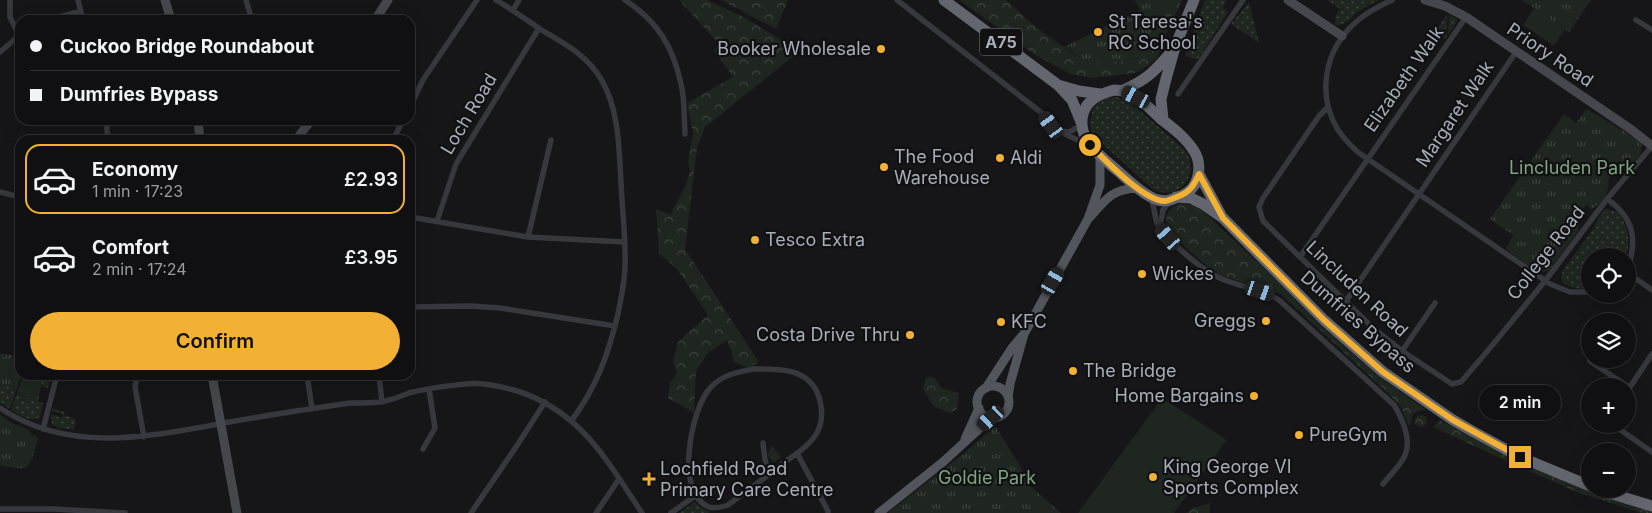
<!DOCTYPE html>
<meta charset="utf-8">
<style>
:root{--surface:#101012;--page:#1e1e20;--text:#f1f3f6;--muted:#9c9d9f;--line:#303032;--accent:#f2b134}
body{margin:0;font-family:Inter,sans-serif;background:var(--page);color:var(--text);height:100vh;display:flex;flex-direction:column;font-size:19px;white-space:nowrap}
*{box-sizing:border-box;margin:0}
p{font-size:16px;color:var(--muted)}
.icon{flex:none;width:28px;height:28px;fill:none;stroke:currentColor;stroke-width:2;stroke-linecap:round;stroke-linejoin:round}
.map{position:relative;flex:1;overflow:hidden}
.sheet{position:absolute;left:15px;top:135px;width:400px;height:245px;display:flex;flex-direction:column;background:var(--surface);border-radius:15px;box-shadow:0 5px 20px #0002,0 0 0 1px var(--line)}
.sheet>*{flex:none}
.hud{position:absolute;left:15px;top:15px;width:400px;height:110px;border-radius:15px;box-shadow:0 5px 20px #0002,0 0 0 1px var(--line);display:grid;align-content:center;height:110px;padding:0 15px;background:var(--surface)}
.controls{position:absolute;left:1581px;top:248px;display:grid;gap:10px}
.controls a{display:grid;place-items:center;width:55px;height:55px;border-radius:50%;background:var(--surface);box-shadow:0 5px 20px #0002,0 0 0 1px var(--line);font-size:25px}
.end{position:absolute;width:22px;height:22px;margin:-11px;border:6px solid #f2b134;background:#111;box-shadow:0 0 0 2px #111}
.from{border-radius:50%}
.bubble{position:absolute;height:35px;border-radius:18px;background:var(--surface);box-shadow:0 5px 20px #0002,0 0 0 1px var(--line);font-size:16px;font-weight:600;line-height:35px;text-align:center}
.car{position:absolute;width:15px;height:30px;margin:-15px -8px;border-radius:6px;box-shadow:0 0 4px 1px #0007;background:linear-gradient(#222 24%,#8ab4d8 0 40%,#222 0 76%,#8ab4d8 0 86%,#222 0)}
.hud b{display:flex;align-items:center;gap:18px;height:48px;font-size:19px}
.hud b+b{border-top:1px solid var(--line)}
.hud i{width:12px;height:12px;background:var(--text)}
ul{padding:9px 0 0;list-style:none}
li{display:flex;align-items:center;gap:15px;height:70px;margin:0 10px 8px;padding:0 5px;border:2px solid transparent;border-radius:15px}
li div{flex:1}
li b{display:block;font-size:19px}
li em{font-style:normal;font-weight:600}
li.current{border-color:var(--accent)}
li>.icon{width:45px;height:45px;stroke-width:1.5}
.primary-button{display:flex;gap:10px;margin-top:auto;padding:10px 15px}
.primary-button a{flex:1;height:58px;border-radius:30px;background:var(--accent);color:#111;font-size:20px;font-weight:600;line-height:58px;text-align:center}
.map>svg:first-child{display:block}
.grass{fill:url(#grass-dots)}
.forest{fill:url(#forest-crowns)}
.park{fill:url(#park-tufts)}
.pitch{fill:#1e261f}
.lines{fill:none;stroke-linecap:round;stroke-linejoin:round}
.street{stroke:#37383d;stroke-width:5.5}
.secondary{stroke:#45474d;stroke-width:9}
.primary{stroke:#53555c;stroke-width:9}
.highway{stroke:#63666e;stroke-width:11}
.route{stroke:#f2b134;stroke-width:6}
.poi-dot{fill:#f2b134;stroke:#111113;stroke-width:2}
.labels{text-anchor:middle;stroke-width:4.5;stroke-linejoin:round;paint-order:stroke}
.shield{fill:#111113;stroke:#7b7e86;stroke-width:1}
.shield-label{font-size:16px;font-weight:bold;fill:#a8adb8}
.poi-label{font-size:18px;fill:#a8adb8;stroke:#111113;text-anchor:start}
.street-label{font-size:18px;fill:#a8adb8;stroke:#111113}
.park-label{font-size:18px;fill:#7fa381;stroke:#111113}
</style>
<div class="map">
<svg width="1652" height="513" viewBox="0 0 1652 513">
<defs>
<pattern id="grass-dots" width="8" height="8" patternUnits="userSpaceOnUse" patternTransform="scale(1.25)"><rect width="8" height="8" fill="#1e261f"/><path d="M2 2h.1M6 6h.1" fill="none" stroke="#3c433d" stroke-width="1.8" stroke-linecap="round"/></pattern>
<pattern id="forest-crowns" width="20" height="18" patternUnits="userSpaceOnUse" patternTransform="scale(1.25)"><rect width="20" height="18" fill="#1e261f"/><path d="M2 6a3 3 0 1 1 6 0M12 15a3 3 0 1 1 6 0" fill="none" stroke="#3c433d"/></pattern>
<pattern id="park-tufts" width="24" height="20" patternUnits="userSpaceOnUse" patternTransform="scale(1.25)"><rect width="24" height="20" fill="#1e261f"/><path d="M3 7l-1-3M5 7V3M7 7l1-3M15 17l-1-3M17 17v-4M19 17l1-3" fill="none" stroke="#3c433d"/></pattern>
</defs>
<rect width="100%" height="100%" fill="#161618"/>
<!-- grass -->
<path class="grass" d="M1205,0H1227L1223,7L1228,12L1199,58L1193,59L1185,55Z
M1327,0H1379L1359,11L1345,23L1337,26L1334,24L1337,19L1335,17L1340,9Z
M1249,2L1259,43L1231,24Z
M1447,14V37L1445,39L1435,32Z
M1449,15L1457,19V21L1448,36Z
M1116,97L1126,99L1129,101L1187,152C1200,177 1177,202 1152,189L1092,134L1090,122L1093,109L1099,102L1105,99Z
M1606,209L1618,212C1628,225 1631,241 1626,256H1590V289C1577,289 1555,288 1563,270L1594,228L1600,215Z
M0,353L14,356L20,365L21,375L10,409L0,402Z
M43,375H52L48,388L41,386L38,401L43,403L40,417C31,423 20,415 11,410L17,393L24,395V397L36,399Z
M52,408L64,412V415L76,419L74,430C63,428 48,429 51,414L62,418L63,414L52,411Z
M695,502L703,509L708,511L709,513H679Z"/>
<!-- forest -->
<path class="forest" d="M679,0H707L744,17L798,50L796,54L705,127L697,148L685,249L759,362L748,368L734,362L732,353L727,340L708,353L696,371L694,413L668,398L670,383L677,373L673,361L678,342L708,315L677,269L659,253L656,209L670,215L686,185L690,171L688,161L693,133L687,103L733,77L714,50L720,45Z
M721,0H788L776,29Z
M959,0H1006L1033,25L1069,51L1090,63H1107L1136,58L1149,38L1170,0H1182L1160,48L1158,57L1148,66L1135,73L1092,78L1071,74L1037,56Z
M1181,203L1192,205L1202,210L1271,275L1322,327L1382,379L1426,410C1415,410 1411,413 1411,424L1409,426L1401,407L1388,393L1281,294L1220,275L1207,266L1184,246L1166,225C1166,211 1169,208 1181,203Z
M934,377L941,388L959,393L957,409L950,413L933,406L923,388L926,378Z
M1415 421a6 6 0 1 1 12 0a6 6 0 1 1-12 0Z
M1440,420L1467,435L1502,453L1652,509V513H1642L1579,493L1498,457L1433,427Z
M1210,503V513H1186L1194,508Z"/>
<!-- park -->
<path class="park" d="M1135,0H1170L1149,38L1136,58L1107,63H1090L1064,47L1140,10Z
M1519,0H1591L1569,32L1524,1Z
M1587,109L1640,141C1645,152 1637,159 1630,166L1621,168L1608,179C1611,192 1602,204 1591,209L1587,204L1575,219L1579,225L1578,231L1550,269L1544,272L1536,271L1506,249L1513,235L1490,219L1564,114L1576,123Z
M8,354L14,356C22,368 21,375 16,389L0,383V359Z
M0,415L12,423L28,429L32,435L36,436L38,439C29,468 32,473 0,465Z
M995,426L1019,464L1029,485L1061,513H888L964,453Z
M772,446L781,457L774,462L770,459L768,455L770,448Z"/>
<!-- pitch -->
<path class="pitch" d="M1534,8L1565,29L1554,46L1523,25Z
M23,375H43L36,399L23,397L24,395L17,393Z
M1162,398L1227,440L1174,513H1078Z"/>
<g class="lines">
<!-- street -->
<path class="street" d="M10,0V17L19,35
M78,0L83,20
M246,0L252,20
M496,0C511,9 526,19 540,29C563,43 587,55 601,79C619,109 619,148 621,182C622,209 626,238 625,265C625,281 621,298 618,314C608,355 597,386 572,420
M625,0C657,21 673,46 681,84C685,100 684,118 685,134
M897,0L1043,114C1057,132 1067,136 1088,144
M1392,0C1379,6 1367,12 1356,22C1325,49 1316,94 1338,130C1344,139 1351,146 1359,153L1550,284L1570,292H1590
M513,10L519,0
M49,20L81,11
M1636,20L1652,30
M0,52L20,35
M1178,94L1243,0
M410,107L423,80L477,0
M1328,107L1319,116L1263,198L1259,207L1263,221L1373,328L1402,351L1452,384L1461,382L1490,348L1545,281L1607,199L1652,146
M106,120L108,140
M1061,131L1069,132L1082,125
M393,140L403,120
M0,192L20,197
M1151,199C1155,207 1154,217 1158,225C1168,241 1204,272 1222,279C1241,287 1262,289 1279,300L1394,405C1402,418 1412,440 1405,455C1401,465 1390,475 1383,484
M1607,199C1633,217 1638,238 1628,267
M410,217L528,237L624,242
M437,221L456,164L539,28
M1160,227L1163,210L1169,202
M528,237L551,140
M1300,257L1466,17
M1628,273L1652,290
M1346,301L1516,52
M410,307L471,306L500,308L615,326
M1402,351L1435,303
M1590,361L1627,386
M753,369C776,369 805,367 817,392C823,406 824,423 815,436C809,445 798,453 789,459C769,475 748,490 728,505C722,507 715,509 709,507C674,494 691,407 711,387C722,375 738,372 753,369Z
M137,375L135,387L144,437
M307,375L312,409
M379,375L382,402
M1628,390L1652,354
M0,408C70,455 153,436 229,422C269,415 309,409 350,403C360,403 370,403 380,402C390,401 400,396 409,393C427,388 447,386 465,384C481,382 499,386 514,390C580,410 606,459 642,513
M1612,424L1652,452
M43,429L57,375
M763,443L765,460L771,474
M423,449L435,428L429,389
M797,453L828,511V513
M0,509H54L125,513
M471,513L518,444L545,402
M596,513L619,479
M671,513L695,496"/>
<!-- secondary -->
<path class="secondary" d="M165,0L171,20
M1288,0L1342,36
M1425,0L1445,6L1466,17L1632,130L1652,146
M375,20L388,0
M198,120L200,140
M296,140L311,120
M212,375L237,513"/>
<!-- primary -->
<path class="primary" d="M1090,217C1106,199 1112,189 1138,188
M977 402a16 16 0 1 1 32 0a16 16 0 1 1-32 0Z
M986,388L1012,348L1022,336
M1008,397L1010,384L1024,334L1088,219L1100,185V155
M965,439L979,408
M879,513L943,462L991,418"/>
<!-- highway -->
<path class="highway" d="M944,0L1058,85L1072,100L1081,122
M1058,85L1079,91L1100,94
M1114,90C1134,90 1147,106 1161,119C1173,128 1186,138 1194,151C1202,163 1200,183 1188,192C1183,196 1176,198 1170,200C1164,202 1155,200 1149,196C1138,190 1128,180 1119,172C1102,157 1076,140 1083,114C1087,99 1100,94 1114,90Z
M1123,90C1147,80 1156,70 1172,51
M1163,120L1161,99L1166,79L1175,47L1194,0
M1199,174L1221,215
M1176,197L1191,198L1203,204L1223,218L1324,320L1383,372L1453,420L1472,431L1520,457L1590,486
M1596,489L1652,506"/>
</g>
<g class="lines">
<!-- route -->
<path class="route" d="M1090,145C1105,160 1143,200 1164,201C1169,201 1174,198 1179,196C1190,192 1194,185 1199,174L1223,218L1324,320L1383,372L1453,420L1520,457"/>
</g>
<!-- markers -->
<g class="poi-dot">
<circle cx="1098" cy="32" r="5"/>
<circle cx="881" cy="49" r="5"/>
<circle cx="1000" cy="158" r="5"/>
<circle cx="884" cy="167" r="5"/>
<circle cx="755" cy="240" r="5"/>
<circle cx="1142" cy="274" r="5"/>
<circle cx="1266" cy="321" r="5"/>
<circle cx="1001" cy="322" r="5"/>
<circle cx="910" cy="335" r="5"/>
<circle cx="1073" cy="371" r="5"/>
<circle cx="1254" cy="396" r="5"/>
<circle cx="1299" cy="435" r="5"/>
<circle cx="1153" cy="477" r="5"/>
<path d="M646.5 471.5h5v5h5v5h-5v5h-5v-5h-5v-5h5z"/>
</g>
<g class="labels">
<!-- shield labels -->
<rect class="shield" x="980" y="28.5" width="42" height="27" rx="4"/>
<g class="shield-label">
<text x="1001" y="48">A75</text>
</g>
<!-- poi labels -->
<g class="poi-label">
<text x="1108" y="28">St Teresa's<tspan x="1108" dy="21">RC School</tspan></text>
<text x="871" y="55" text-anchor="end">Booker Wholesale</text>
<text x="894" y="163">The Food<tspan x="894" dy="21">Warehouse</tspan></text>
<text x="1010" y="164">Aldi</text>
<text x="765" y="246">Tesco Extra</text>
<text x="1152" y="280">Wickes</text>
<text x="1256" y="327" text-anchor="end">Greggs</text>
<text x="1011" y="328">KFC</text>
<text x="900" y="341" text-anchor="end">Costa Drive Thru</text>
<text x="1083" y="377">The Bridge</text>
<text x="1244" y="402" text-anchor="end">Home Bargains</text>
<text x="1309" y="441">PureGym</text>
<text x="1163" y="473">King George VI<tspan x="1163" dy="21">Sports Complex</tspan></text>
<text x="660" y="475">Lochfield Road<tspan x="660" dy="21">Primary Care Centre</tspan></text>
</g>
<!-- street labels -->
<g class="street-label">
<text transform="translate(1550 55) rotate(34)" y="6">Priory Road</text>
<text transform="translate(1404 79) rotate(-55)" y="6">Elizabeth Walk</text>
<text transform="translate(469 114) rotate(-59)" y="6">Loch Road</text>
<text transform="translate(1455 114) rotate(-56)" y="6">Margaret Walk</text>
<text transform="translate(1546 253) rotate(-52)" y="6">College Road</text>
<text transform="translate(1357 289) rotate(43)" y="6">Lincluden Road</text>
<text transform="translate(1358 322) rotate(41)" y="6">Dumfries Bypass</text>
</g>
<!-- park labels -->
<g class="park-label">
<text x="1572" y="174">Lincluden Park</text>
<text x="987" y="484">Goldie Park</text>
</g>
</g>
</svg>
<div class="controls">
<a><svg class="icon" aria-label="locate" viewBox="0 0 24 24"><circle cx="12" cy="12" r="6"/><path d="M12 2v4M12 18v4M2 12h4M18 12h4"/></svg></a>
<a><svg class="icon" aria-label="layers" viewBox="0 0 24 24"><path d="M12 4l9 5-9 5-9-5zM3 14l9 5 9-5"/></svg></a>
<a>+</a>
<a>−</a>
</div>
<i class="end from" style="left:1090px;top:145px"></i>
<i class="end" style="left:1520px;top:457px"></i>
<div class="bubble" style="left:1479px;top:385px;width:82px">2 min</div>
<i class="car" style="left:1136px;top:97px;rotate:298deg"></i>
<i class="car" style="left:1051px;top:125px;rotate:324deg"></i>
<i class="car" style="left:1168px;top:237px;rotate:319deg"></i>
<i class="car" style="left:1053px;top:281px;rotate:30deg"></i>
<i class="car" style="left:1260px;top:291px;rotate:109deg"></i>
<i class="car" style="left:991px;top:418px;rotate:228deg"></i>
<div class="hud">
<b><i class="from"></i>Cuckoo Bridge Roundabout</b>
<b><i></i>Dumfries Bypass</b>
</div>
<section class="sheet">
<ul>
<li class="current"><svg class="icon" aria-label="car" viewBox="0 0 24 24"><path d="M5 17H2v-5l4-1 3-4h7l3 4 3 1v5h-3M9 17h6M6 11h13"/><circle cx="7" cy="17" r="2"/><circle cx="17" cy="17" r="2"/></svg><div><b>Economy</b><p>1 min · 17:23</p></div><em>£2.93</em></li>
<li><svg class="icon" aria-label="car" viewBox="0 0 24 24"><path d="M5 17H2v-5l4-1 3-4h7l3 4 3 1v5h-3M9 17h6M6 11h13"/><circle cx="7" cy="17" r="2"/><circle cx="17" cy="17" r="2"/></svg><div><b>Comfort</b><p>2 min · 17:24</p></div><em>£3.95</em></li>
</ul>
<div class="primary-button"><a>Confirm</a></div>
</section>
</div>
